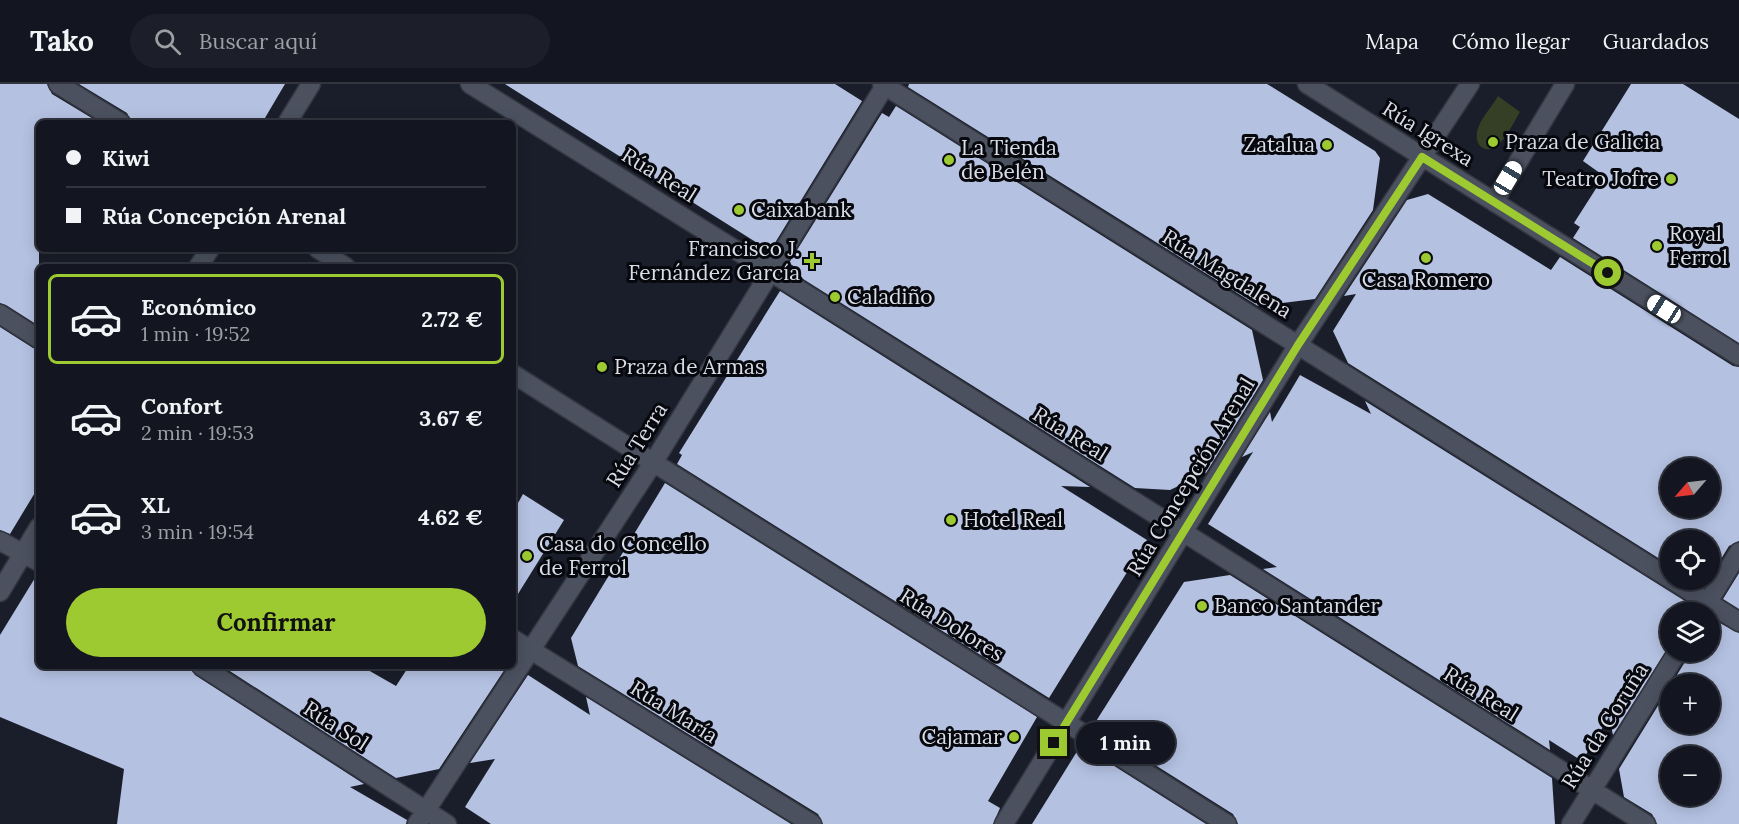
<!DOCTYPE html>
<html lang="es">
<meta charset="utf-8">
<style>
:root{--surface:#131620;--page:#1c1f29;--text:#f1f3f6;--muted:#9d9fa5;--line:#32353e;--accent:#9dca31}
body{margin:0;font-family:Lora,serif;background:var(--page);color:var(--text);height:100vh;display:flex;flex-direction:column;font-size:22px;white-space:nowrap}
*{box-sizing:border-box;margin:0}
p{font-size:20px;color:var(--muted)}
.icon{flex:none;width:33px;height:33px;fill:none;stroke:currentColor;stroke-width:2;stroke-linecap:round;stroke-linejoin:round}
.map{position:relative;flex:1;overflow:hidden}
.drawer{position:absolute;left:36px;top:180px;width:480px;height:405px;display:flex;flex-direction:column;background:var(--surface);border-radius:9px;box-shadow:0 3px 15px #0003,0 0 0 2px var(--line)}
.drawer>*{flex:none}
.banner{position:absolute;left:36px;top:36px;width:480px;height:132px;border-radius:9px;box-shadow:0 3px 15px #0003,0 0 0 2px var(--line);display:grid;align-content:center;height:132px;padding:0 30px;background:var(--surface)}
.needle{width:39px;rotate:242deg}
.fabs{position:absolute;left:1660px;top:374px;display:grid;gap:12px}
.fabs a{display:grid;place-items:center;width:60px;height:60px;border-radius:50%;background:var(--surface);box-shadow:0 3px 15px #0003,0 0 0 2px var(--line);font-size:30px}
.end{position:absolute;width:27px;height:27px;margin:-14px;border:8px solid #9dca31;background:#111;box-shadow:0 0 0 3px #111}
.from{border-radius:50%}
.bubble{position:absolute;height:42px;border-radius:21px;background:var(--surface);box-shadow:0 3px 15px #0003,0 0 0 2px var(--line);font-size:20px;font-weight:800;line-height:42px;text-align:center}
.car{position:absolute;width:18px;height:36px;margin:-18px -9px;border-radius:8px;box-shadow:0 0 4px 2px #0007;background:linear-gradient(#fff 24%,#345 0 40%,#fff 0 76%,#345 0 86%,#fff 0)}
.banner b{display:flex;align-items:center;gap:21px;height:57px;font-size:22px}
.banner b+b{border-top:2px solid var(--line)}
.banner i{width:15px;height:15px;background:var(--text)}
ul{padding:10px 0 0;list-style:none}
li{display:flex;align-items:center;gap:18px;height:90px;margin:0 12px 9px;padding:0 18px;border:3px solid transparent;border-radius:9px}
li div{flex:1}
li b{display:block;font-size:22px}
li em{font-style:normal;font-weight:800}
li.current{border-color:var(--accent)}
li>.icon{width:54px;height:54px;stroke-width:1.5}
.button{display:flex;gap:12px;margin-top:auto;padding:12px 30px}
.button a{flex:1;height:69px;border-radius:36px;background:var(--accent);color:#111;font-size:24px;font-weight:800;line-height:69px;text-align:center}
header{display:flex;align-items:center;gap:36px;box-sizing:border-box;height:84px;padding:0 30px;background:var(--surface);border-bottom:2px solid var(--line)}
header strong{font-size:28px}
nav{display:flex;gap:33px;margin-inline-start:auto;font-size:21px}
.search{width:420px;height:54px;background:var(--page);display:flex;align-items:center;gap:15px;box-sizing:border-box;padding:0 21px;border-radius:33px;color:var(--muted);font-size:22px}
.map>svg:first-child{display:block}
.green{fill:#353f25}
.building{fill:#b4c1e1;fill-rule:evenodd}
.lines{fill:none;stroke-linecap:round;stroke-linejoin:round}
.street-casing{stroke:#343741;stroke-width:21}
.street{stroke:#4b515f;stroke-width:18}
.route{stroke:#9dca31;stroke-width:8}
.poi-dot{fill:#9dca31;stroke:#06080d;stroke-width:2}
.labels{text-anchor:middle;stroke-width:6;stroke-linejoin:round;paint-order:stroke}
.street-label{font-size:21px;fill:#dadde6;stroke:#06080d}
.poi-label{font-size:21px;fill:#dadde6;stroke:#06080d;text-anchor:start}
</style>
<header>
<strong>Tako</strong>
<div class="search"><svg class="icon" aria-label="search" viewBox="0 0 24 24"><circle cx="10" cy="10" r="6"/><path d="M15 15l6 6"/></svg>Buscar aquí</div>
<nav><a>Mapa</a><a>Cómo llegar</a><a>Guardados</a></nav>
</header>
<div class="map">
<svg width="1739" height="740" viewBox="0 0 1739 740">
<rect width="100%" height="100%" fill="#191e2a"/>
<!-- green -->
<path class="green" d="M1498,12L1520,28C1513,39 1499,72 1483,64C1477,61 1476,54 1477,48C1479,36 1492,23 1498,12Z"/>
<!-- building -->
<path class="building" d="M0,0H47L52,10L100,39H39V242L6,221L0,219Z
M79,0H285L262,39H132L127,29Z
M505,0H835L862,17L770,167Z
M909,0H1267L1375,67L1380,74L1373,126L1315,215L1258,222L908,3Z
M1631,0H1683L1739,35V259L1573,154L1580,143L1574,139L1604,92L1583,77Z
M896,22L1252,246L1263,296L1206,389L1170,406L1135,404L792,188L795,183L789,179L882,29L889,33Z
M1428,110L1551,186L1560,173L1733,282L1739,283V457L1729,462L1710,493V456H1671V482L1348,279L1333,247L1356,210L1344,212L1407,116ZM1671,384H1710V423H1671Z
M780,207L1090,403L1061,402L1147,456L1049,614L677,380L682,371L679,369Z
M0,243L33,264L39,266V402L10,450L0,446Z
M1300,291L1371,330L1365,317L1693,522L1692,528H1671V559L1613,651L1609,633L1582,677L1549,656L1550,666L1263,485L1277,483L1208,440L1253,368L1242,373L1270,328L1272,338Z
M665,399L1037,633L988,717L1000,724L993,740H823L818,730L578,582L571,554Z
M523,410L564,436L513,518V428Z
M38,489L39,582H190L195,591L364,700L350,703L407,736L406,740H117L124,685L0,633V551Z
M1739,489V525L1723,515Z
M1230,491L1552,694L1555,740H1238L1233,730L1093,642L1184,498Z
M1692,495H1709L1704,503Z
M1710,534L1739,549V740H1657L1652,730L1624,713L1619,685L1688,573L1689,567H1710ZM1671,600H1710V639H1671ZM1671,672H1710V711H1671Z
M222,582H361L396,602L409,582H507L439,685L396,694Z
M528,591L590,631L586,613L791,740H491L465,723L495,675L470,679Z
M1081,661L1206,740H1032Z"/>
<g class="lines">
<!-- street casing -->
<g class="street-casing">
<path id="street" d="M58,0L121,39
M470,0L771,188L1646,740
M882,0L1739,538
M1307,0L1739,272
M287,39L311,0
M1494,118L1565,0
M318,165L346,183
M198,183L210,165
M0,230L39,255
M513,290L1227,740
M0,457L39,478
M0,508L39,443
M1703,526L1739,468
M513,555L812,740
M201,582L447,740
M417,740L653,379L886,0
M1004,740L1298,261L1470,0
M1571,740L1678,567"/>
</g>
<!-- street -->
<use href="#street" class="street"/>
</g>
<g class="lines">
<!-- route -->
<path class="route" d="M1054,659L1298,261L1422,73L1608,189"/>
</g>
<!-- markers -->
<g class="poi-dot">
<circle cx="1493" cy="58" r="6"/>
<circle cx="1327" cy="61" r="6"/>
<circle cx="949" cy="76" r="6"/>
<circle cx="1671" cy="95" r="6"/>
<circle cx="739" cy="126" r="6"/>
<circle cx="1657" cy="162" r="6"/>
<circle cx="1426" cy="174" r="6"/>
<path d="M809 168h6v6h6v6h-6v6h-6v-6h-6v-6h6z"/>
<circle cx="835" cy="213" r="6"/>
<circle cx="602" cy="283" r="6"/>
<circle cx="951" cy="436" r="6"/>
<circle cx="527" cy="472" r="6"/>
<circle cx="1202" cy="522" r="6"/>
<circle cx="1014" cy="653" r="6"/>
</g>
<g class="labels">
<!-- street labels -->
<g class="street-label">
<text transform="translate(1428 50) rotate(32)" y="7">Rúa Igrexa</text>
<text transform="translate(659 91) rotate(32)" y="7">Rúa Real</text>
<text transform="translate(1227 190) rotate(32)" y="7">Rúa Magdalena</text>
<text transform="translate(1070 350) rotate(32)" y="7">Rúa Real</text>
<text transform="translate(637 361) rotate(-58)" y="7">Rúa Terra</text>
<text transform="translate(1191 393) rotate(-59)" y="7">Rúa Concepción Arenal</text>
<text transform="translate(952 541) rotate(32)" y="7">Rúa Dolores</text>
<text transform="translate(1481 610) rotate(32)" y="7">Rúa Real</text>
<text transform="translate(674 628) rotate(32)" y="7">Rúa María</text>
<text transform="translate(336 642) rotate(33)" y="7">Rúa Sol</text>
<text transform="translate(1605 642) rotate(-58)" y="7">Rúa da Coruña</text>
</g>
<!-- poi labels -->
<g class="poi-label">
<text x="1505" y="65">Praza de Galicia</text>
<text x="1315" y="68" text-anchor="end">Zatalua</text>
<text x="961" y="71">La Tienda<tspan x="961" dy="24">de Belén</tspan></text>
<text x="1659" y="102" text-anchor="end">Teatro Jofre</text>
<text x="751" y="133">Caixabank</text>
<text x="1669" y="157">Royal<tspan x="1669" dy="24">Ferrol</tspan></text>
<text x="800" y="172" text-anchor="end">Francisco J.<tspan x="800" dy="24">Fernández García</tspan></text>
<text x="1426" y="203" text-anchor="middle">Casa Romero</text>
<text x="847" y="220">Caladiño</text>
<text x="614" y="290">Praza de Armas</text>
<text x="963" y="443">Hotel Real</text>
<text x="539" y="467">Casa do Concello<tspan x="539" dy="24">de Ferrol</tspan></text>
<text x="1214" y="529">Banco Santander</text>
<text x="1002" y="660" text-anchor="end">Cajamar</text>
</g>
</g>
</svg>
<div class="fabs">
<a><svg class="needle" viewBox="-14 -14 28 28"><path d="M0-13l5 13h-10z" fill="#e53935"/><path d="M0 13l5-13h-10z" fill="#9d9fa5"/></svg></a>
<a><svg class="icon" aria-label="locate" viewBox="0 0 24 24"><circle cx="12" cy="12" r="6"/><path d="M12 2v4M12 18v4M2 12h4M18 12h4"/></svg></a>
<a><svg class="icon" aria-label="layers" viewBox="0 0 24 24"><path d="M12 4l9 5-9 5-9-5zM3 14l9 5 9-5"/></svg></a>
<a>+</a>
<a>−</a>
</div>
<i class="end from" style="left:1608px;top:189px"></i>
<i class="end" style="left:1054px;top:659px"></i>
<div class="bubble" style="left:1076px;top:638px;width:99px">1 min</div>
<i class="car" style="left:1508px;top:94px;rotate:31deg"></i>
<i class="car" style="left:1664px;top:225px;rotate:302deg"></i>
<div class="banner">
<b><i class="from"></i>Kiwi</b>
<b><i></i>Rúa Concepción Arenal</b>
</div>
<section class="drawer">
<ul>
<li class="current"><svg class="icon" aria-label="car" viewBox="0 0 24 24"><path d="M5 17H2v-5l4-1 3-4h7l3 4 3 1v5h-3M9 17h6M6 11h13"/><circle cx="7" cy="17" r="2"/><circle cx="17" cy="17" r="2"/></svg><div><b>Económico</b><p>1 min · 19:52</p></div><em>2.72 €</em></li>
<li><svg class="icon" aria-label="car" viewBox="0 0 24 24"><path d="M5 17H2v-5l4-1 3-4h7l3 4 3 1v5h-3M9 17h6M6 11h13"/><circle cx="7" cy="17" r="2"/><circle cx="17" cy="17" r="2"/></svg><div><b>Confort</b><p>2 min · 19:53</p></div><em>3.67 €</em></li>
<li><svg class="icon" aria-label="car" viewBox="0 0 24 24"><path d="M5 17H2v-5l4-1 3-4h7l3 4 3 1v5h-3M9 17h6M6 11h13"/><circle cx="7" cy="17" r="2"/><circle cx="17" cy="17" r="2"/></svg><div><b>XL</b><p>3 min · 19:54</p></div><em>4.62 €</em></li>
</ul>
<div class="button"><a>Confirmar</a></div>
</section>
</div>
